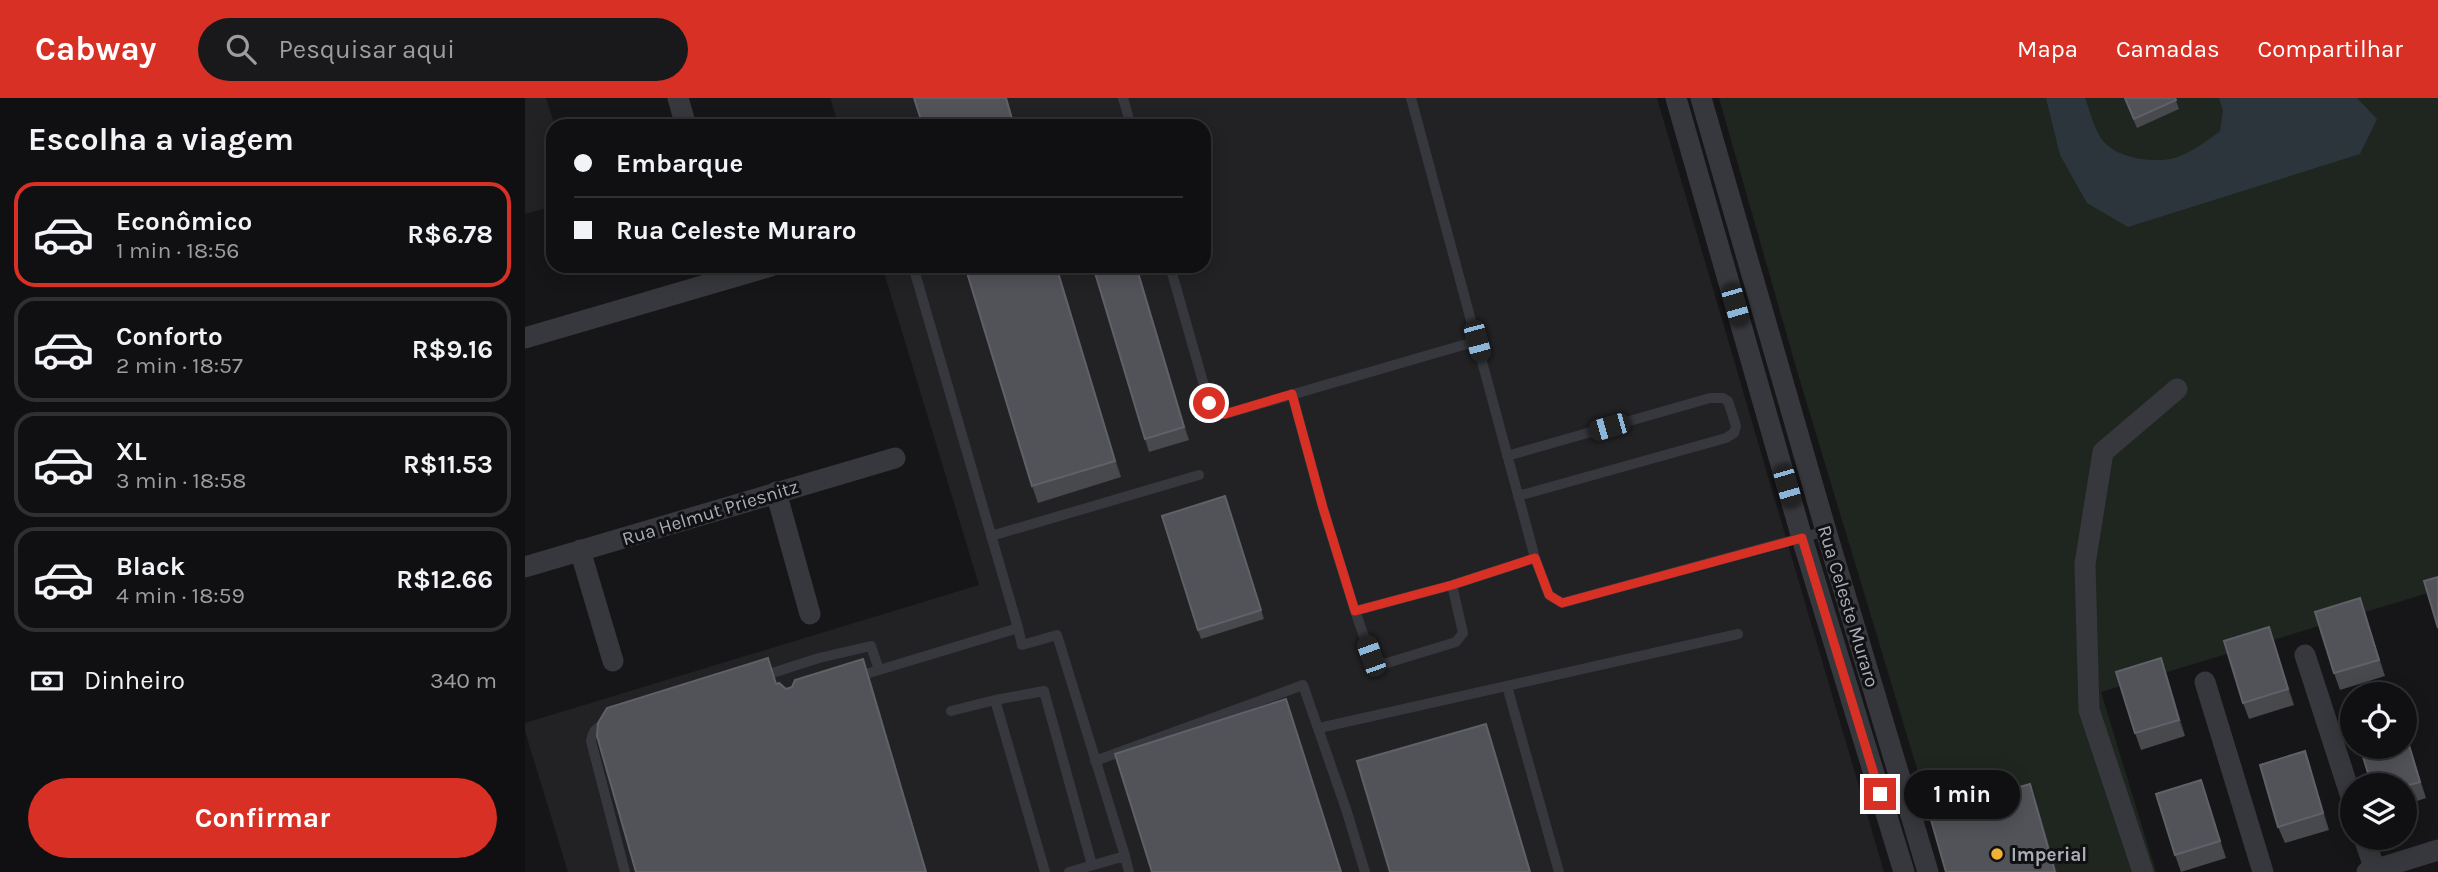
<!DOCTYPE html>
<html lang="pt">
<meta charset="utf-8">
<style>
:root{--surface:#101012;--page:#19191b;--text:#f1f3f6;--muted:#9c9d9f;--line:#303032;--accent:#d93025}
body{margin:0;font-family:Karla,sans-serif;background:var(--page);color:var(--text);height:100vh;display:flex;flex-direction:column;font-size:26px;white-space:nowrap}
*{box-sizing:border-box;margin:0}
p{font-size:23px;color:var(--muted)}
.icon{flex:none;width:38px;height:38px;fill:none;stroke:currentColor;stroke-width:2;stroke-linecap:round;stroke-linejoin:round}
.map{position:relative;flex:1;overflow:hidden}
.details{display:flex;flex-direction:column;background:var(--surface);width:525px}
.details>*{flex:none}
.banner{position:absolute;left:21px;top:21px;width:665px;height:154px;border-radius:21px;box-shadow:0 4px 18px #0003,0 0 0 2px var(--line);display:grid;align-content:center;height:154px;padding:0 28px;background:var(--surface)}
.fabs{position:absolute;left:1815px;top:584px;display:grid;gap:14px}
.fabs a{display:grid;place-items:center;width:77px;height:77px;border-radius:50%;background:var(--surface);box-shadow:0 4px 18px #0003,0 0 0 2px var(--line);font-size:35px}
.end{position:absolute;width:32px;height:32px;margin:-16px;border:9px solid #d93025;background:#fff;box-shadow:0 0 0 4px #fff}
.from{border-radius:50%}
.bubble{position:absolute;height:49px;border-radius:24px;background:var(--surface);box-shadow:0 4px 18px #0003,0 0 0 2px var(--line);font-size:23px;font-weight:700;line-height:49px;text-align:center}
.car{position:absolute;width:21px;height:42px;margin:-21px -10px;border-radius:9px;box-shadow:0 0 5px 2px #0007;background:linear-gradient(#222 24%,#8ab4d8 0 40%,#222 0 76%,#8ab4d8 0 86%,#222 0)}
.banner b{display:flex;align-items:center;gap:24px;height:66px;font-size:26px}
.banner b+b{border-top:2px solid var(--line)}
.banner i{width:18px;height:18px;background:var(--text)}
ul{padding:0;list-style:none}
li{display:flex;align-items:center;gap:21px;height:105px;margin:0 14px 10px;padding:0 14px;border:4px solid var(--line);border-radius:21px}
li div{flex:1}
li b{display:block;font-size:26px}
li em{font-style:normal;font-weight:700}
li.active{border-color:var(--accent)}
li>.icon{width:63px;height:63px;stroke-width:1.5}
h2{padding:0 28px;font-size:32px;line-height:84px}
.pay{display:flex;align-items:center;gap:18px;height:77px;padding:0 28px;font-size:26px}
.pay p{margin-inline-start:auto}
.cta{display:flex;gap:14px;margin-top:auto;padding:14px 28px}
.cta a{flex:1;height:80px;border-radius:42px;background:var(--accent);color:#fff;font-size:28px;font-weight:700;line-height:80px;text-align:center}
header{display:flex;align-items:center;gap:42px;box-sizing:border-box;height:98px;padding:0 35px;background:var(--accent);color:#fff}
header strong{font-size:33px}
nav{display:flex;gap:38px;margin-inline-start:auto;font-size:24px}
.search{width:490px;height:63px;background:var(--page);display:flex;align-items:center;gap:18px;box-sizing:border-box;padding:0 24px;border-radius:38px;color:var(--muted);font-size:26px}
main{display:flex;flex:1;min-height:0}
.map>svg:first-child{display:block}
.built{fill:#222225}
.green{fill:#1e261f}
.water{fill:#2c353c}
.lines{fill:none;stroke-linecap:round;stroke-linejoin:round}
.service{stroke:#37383d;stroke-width:10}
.minor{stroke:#37383d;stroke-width:21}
.wall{fill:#47494d}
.shaded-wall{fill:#2f3033}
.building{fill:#525359;stroke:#5f6168;stroke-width:2}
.route{stroke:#d93025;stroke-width:9}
.poi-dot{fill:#f2b134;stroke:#111113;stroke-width:2.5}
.labels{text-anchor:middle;stroke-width:6;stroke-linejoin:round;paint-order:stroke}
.street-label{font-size:19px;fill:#a8adb8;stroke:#111113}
.poi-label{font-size:19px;font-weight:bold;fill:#a8adb8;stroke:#111113;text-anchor:start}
</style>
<header>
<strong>Cabway</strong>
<div class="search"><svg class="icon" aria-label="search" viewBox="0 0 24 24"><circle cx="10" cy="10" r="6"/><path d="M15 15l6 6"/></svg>Pesquisar aqui</div>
<nav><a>Mapa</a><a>Camadas</a><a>Compartilhar</a></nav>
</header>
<main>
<section class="details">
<h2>Escolha a viagem</h2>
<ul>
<li class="active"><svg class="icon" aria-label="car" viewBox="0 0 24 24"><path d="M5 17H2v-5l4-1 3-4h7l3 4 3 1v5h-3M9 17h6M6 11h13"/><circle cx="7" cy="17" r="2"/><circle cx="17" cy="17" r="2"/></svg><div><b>Econômico</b><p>1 min · 18:56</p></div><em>R$6.78</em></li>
<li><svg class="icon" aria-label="car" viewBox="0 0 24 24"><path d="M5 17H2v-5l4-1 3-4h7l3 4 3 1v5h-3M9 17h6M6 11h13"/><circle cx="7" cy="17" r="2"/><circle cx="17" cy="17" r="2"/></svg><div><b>Conforto</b><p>2 min · 18:57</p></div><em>R$9.16</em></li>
<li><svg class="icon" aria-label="car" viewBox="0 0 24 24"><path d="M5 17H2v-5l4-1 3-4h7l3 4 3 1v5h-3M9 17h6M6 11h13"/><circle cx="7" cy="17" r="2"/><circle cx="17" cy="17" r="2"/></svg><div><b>XL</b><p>3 min · 18:58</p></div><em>R$11.53</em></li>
<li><svg class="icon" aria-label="car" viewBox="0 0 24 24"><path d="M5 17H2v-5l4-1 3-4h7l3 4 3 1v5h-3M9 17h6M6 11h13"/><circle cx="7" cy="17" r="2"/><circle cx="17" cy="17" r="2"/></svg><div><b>Black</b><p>4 min · 18:59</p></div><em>R$12.66</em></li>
</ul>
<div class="pay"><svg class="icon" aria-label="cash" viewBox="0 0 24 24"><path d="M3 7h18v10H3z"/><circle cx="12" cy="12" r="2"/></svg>Dinheiro<p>340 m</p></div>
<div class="cta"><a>Confirmar</a></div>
</section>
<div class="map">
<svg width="1913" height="774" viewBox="0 0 1913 774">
<rect width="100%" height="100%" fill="#161618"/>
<!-- built -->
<path class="built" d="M0,0H21L30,28L28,108L0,116Z
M305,0H1132L1359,774H43L0,633V625L454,487L357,168H679V28H314Z"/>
<!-- green -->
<path class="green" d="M1194,0H1913V492L1576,594L1631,774H1532L1412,737L1273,276Z"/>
<!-- water -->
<path class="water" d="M1521,0H1560C1565,13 1570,35 1580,45C1595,61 1632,66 1653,59C1668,53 1682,43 1695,33L1698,13L1694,0H1832L1852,21L1835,56L1603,129L1562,105L1535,57Z"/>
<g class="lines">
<!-- service -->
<path class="service" d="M598,0L606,28
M886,0L1010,460L1024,497L1037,505L1301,433
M645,168L684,305L691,315L700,316L952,243
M767,296L798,410L830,513L927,487L1010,460
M982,358L1185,300H1198L1203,303L1211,328L1209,335L1201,340L993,398
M466,438L674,377
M830,513L846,558L851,565H862L931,544L938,535L927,487
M493,530L497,547L532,537L600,758
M238,578L294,560L346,548L354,572
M331,579L493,530L388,168
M982,588L1034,774
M470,602L520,774
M426,613L470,602L519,593L567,767
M85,625C73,629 68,630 66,643L100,774
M794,630L1213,536
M570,663L778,587L822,714L840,774
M544,774L600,758L604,774"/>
<!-- minor -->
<path class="minor" d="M153,0L161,28
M1151,0L1277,440L1379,774
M1176,0L1301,433L1403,774
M0,240L246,168
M251,394L285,516
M55,452L88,563
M0,469L370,360
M1780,557L1827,702
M1680,584L1738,774
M1839,740L1850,772
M1618,774L1564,612L1560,466L1578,354L1652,291
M1842,774L1913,752"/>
</g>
<!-- wall -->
<path class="wall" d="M1599,0H1650L1654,11L1612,30Z
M440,168H532L596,379L513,405L507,388Z
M612,168L664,342L624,354L620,341Z
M700,398L739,521L676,541L673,532Z
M1835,500L1860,578L1815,592L1809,575Z
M1744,529L1769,607L1724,621L1718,605Z
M1642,577L1660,638L1616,652L1610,635Z
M1880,632L1901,700L1880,707Z
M1780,653L1804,732L1760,745L1753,729Z
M1676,682L1701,760L1656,774L1650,757Z"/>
<!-- shaded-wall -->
<path class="shaded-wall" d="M531,168H532L596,379L590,363Z
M611,168H612L664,342L659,329Z
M1835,500L1841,517L1860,578L1854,562Z
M1744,529L1750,546L1769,607L1763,591Z
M1636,560L1642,577L1660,638L1654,622Z
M338,561L346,583L402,774H401Z
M761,601L767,618L817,774H816Z
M961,626L967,642L1006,774H1005Z
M1880,632L1901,700L1895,684Z
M1780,653L1786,670L1804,732L1798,715Z
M1676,682L1682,699L1701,760L1695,743Z
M1505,686L1513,709L1532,774H1530Z"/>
<!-- building -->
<path class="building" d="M389,0H481L489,28H398Z
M1600,0H1650L1651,2L1609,21Z
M440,168H531L590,363L507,388Z
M568,168H611L659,329L620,341Z
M700,398L736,512L673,532L637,418Z
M1913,479V530L1899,483Z
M1835,500L1854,562L1809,575L1790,514Z
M1744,529L1763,591L1718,605L1699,543Z
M243,560L251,586L254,585L261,591L267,589L270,582L338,561L401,774H111L72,638L73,625L82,610Z
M1636,560L1654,622L1610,635L1591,574Z
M761,601L816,774H627L590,656Z
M961,626L1005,774H865L832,663Z
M1880,634L1895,684L1880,688H1847L1835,649H1880Z
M1780,653L1798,715L1753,729L1735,667Z
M1676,682L1695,743L1650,757L1631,696Z
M1505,686L1530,774H1421L1404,715Z"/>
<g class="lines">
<!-- route -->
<path class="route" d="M684,305L691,315L700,316L767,296L798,410L830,513L927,487L1010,460L1024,497L1037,505L1277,440L1355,696"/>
</g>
<!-- markers -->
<circle class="poi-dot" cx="1472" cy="756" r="7"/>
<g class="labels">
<!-- street labels -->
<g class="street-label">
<text transform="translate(185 414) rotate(-17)" y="7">Rua Helmut Priesnitz</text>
<text transform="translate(1324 508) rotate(73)" y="7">Rua Celeste Muraro</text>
</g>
<!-- poi labels -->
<g class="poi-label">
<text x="1486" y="763">Imperial</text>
</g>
</g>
</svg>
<div class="fabs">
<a><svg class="icon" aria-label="locate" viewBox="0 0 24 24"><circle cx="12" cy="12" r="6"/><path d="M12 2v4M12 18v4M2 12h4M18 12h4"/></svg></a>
<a><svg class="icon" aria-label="layers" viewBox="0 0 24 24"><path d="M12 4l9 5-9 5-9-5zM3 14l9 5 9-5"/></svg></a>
</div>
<i class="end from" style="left:684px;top:305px"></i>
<i class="end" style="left:1355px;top:696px"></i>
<div class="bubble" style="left:1379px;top:672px;width:116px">1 min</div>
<i class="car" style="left:1210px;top:207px;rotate:164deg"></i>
<i class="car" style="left:952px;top:243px;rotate:165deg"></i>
<i class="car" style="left:1084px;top:329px;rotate:254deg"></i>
<i class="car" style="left:1262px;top:388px;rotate:164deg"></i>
<i class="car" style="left:846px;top:558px;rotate:340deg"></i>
<div class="banner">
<b><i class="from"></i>Embarque</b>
<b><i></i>Rua Celeste Muraro</b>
</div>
</div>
</main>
